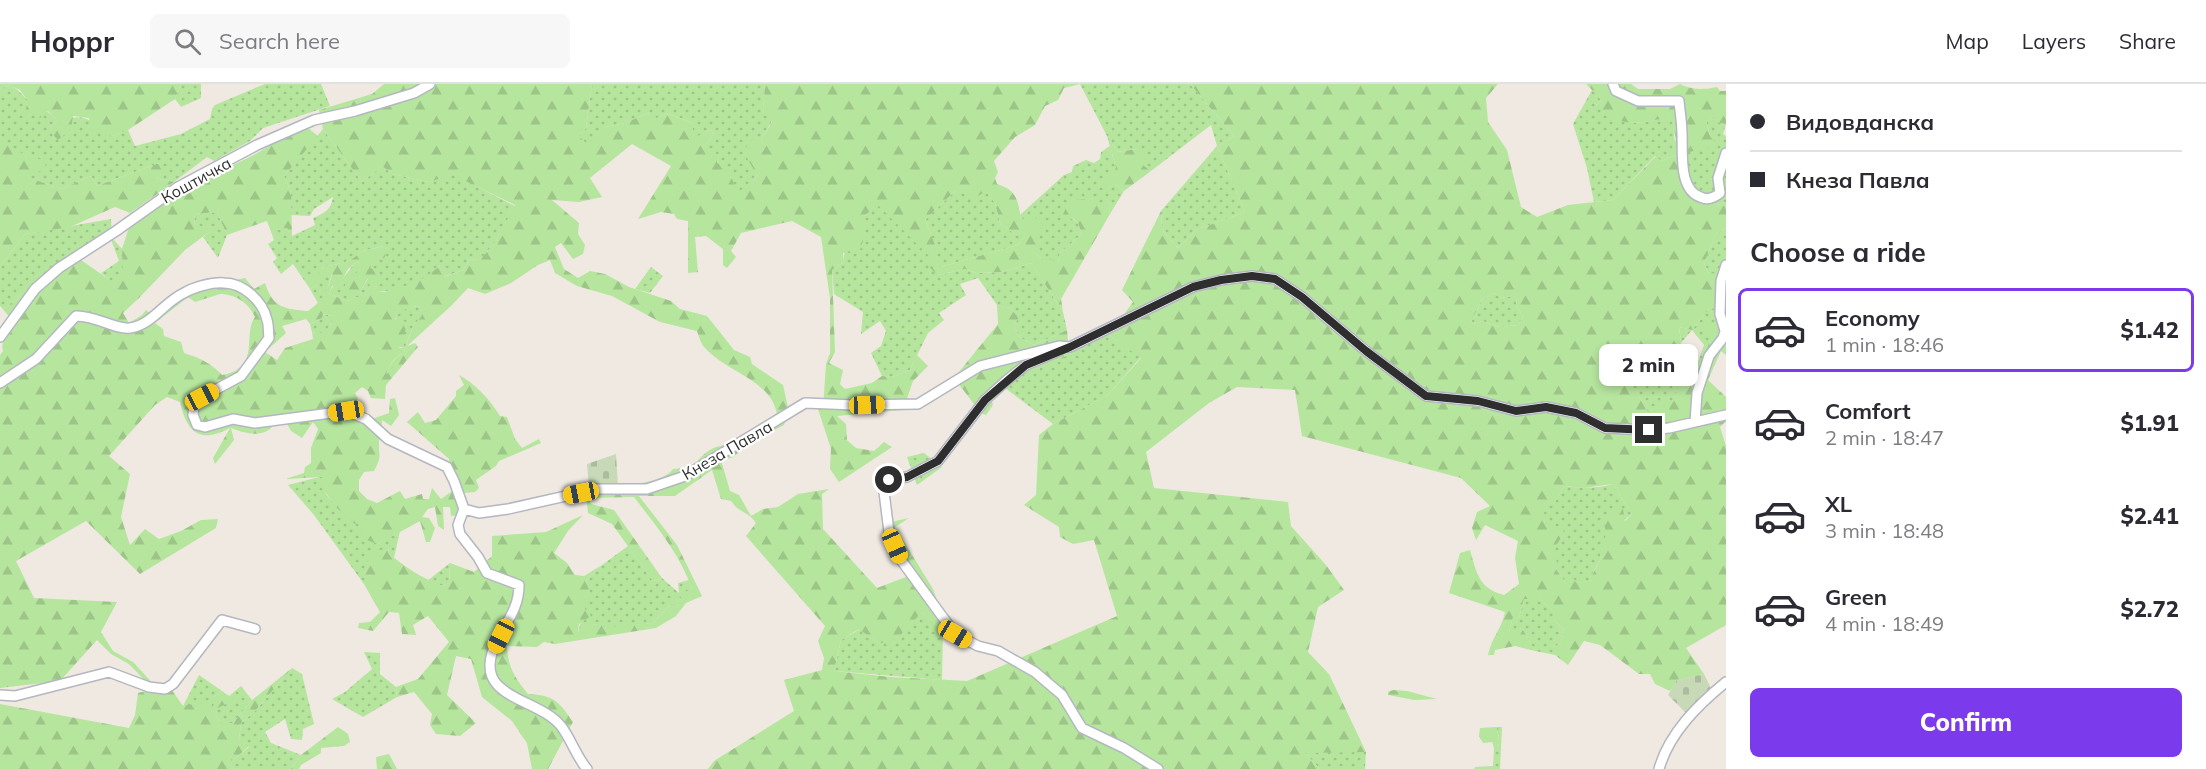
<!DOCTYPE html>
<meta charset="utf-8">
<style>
:root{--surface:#fff;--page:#f7f7f7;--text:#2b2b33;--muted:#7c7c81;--line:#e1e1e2;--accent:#7c3aed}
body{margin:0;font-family:Mulish,sans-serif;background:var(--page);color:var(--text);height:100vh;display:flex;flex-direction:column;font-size:22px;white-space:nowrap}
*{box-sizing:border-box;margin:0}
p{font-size:20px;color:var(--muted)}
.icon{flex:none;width:33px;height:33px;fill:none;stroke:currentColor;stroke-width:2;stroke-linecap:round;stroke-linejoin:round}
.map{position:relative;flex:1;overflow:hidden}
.sheet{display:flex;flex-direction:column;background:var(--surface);width:480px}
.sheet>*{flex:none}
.hud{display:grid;align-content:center;height:132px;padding:0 24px;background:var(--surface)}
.end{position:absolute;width:27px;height:27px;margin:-14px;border:8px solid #2e2e2e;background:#fff;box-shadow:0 0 0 3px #fff}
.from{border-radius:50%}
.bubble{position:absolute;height:42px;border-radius:9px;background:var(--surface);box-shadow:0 3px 9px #0003;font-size:20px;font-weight:800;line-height:42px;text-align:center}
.car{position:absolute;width:18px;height:36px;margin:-18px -9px;border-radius:8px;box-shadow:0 0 4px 2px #0007;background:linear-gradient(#f5c518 24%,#345 0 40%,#f5c518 0 76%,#345 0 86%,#f5c518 0)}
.hud b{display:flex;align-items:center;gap:21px;height:57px;font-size:22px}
.hud b+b{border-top:2px solid var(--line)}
.hud i{width:15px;height:15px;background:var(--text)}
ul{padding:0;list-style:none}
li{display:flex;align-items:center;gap:18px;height:84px;margin:0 12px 9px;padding:0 12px;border:3px solid transparent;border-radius:9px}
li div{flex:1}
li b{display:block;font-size:22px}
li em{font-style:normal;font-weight:800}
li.active{border-color:var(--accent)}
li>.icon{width:54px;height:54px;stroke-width:1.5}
h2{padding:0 24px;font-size:27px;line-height:72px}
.action{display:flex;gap:12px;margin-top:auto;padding:12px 24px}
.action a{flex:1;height:69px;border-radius:9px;background:var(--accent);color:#fff;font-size:24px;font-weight:800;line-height:69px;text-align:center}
header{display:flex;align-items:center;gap:36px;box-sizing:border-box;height:84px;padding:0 30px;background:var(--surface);border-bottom:2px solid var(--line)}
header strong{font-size:28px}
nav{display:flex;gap:33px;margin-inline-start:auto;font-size:21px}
.search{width:420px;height:54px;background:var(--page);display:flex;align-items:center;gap:15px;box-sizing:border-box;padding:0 21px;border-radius:9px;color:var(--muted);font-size:22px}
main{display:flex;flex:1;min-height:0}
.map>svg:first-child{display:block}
.grass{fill:url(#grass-dots)}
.forest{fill:url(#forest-firs);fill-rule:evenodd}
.cemetery{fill:url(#cemetery-stones)}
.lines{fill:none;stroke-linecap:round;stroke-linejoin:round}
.minor-casing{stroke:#b4b7c1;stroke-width:12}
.minor{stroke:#fff;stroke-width:9}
.route{stroke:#2e2e2e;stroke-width:8}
.labels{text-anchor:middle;stroke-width:4.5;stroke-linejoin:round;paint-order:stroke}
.street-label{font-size:16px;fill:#2e2e2e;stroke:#fff}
</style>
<header>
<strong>Hoppr</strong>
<div class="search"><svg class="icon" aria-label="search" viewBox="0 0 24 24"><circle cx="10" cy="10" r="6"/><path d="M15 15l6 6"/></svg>Search here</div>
<nav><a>Map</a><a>Layers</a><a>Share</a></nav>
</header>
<main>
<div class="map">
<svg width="1726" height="685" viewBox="0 0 1726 685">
<defs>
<pattern id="grass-dots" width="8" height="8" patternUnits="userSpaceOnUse" patternTransform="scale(1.5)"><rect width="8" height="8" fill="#b6e59e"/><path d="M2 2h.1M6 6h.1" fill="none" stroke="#9dc588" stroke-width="1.8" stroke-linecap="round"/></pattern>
<pattern id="forest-firs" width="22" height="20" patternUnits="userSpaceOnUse" patternTransform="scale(1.5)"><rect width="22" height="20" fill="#b6e59e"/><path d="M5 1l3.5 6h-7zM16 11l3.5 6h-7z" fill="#9dc588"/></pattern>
<pattern id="cemetery-stones" width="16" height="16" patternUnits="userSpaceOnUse" patternTransform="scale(1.5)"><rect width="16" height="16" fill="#c8d9b8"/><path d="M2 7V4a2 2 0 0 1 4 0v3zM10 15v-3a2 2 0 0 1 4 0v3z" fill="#acbb9e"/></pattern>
</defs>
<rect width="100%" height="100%" fill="#efe9e1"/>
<!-- grass -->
<path class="grass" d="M181,0H201V14L181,23L175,15Z
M265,0H321L330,22L263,44L250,57L214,77L207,73L174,98L155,94L159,79L97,102L91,92L61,105L26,93L27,73L0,55V5L8,1C22,6 21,12 31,18C43,26 48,26 58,37L47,44C81,28 82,29 112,52L128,46L135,62L181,50L210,35L212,25L215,21Z
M592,0H765L763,28L772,37L761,56L757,91L737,111L716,79L703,64L714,50L710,46L693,55V39L666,29L655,35H650V28L625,39L605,43L586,60L579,52L586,44Z
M1080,0H1190L1234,52L1217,62L1245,128L1196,146L1178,164L1162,145L1161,127L1217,62L1211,41L1151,87L1143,81L1136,65L1118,68L1107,52Z
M1592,6H1597L1601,18L1596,21C1630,42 1627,41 1666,34L1673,38L1676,71L1661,77L1655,72L1613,116L1594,118L1587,84L1573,40Z
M1716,32L1719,39L1726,40L1723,50L1726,52V118L1718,121L1684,103V69L1710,52L1706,37Z
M323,45L362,98L382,82L393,90L428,98L453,90L515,122L496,157L480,176L470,175L463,186L443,193L440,181C435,185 431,191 425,194C416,200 388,209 378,207L369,184L372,179L384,173L383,162L363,167L349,177L321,184L332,189L326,209L318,219L310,205L318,201L309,197L306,199L293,180L281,190L273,178L277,174L268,160L274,156L275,146L287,144L292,152L315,141L313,134C325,129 331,126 333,113L314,125L310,132L291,131V108L284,92Z
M1110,62L1116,85L1114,99L1124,107L1110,130L1109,117L1097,122L1091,114L1066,139L1072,134L1078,139L1082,150L1060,169L1058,180L1045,177L1035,169L1020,131L1064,91L1072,88L1073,82L1086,76L1094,79L1100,75L1101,68Z
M956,106L986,107L995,119L1000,139L1015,150L1026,152L1018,161L940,183L938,191L965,185L976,189L1002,188L1031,179L1063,228L1067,246L1034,261L1019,253L1014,240L1019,234L1010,224L997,221L978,194L960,200L966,211L939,229L944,236L928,249L910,286L892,293L882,292L871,269L881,262L886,247L880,237L861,250L863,228L834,210L832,186L844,178C842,160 863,151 863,132L879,121L936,163L925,136Z
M217,128L227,151L218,174L203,153L216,142H195L194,130Z
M111,135L112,154L122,165L125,191L121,197L113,199L101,189L119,177L111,155L81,176L53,183L4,225L0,222V183L25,150Z
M1726,143V174L1719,195L1709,190L1704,179L1716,150Z
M357,178L361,180V186L353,193L344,208H360L369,193L370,202L364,213H357L347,217L329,210C332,201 336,200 343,194C349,188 349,184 357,178Z
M651,183L663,192L650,209L635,205Z
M1495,209L1501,214L1512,212L1516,215L1517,222L1523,233L1518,241L1499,243L1482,237L1473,240L1471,235L1478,225L1481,216Z
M419,222L422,231L413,243L405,263L415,259L385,293C389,282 393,274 404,269L405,264L399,263C395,240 388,225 419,222Z
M1718,223L1720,237L1710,255L1712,275L1698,290L1694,289L1689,285L1695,286L1704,261L1692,246L1681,259L1679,243L1692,246L1709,225Z
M322,230L332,232V239L326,247L319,250L312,248L310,240L322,234Z
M1105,242L1109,251L1141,273L1108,311L1053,340L1005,304L1028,286L1069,270V257Z
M1634,279L1660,288L1677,308L1674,318L1651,334L1635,305L1629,302L1627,285Z
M924,369L942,383L917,401L907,373Z
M323,392L326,411L355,439L363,437V443L378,460L400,447L394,474L388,469L389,463L369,482L364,500L314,431L288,401Z
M1613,400L1632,430L1607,450L1600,465L1601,475L1592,490L1595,493L1593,496L1567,501L1556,485L1551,467L1564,450L1545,440L1543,427L1556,416L1564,402C1580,404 1597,405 1613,400Z
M628,462L653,497L662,494L679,509L678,499L689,496L692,505L681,515L670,521L653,539L607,544L595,540L578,549L589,505L585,497L602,481Z
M450,479L449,499L443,502L427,497Z
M1524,515H1539L1554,527V536L1564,546L1561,558L1555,563V571L1535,567L1522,544L1509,549L1513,532L1519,534Z
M922,528L943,547L942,596L834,587L841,556L860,545L878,559Z
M364,568L380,569V590L396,603L397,613L363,633L332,615L345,608L372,585Z
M292,584L302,590L314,640L303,645L302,656L291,655L285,635L265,648L271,659L301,671L291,685H235L225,677L236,674L249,663L239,656L241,639L255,627Z
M199,591L222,607L214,613L234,616L228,613L241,602L252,616L233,639H220L213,626L183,622Z
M1496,643H1502L1500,685H1474L1475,683L1493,682L1494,664H1497L1499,653Z
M1304,668H1366L1365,685H1320Z"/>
<!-- forest -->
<path class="forest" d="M0,0H181L175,15L128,46L112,52L91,46L89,34L73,32L71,45L58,56L47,44L58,37L48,27L40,34L25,28L28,17L20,6L8,1L0,5Z
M384,0H592L586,44L579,52L586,59L605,43L625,39L650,28L651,35H655L666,29L693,39V54L710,46L714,50L703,64L717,70V79C731,86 733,96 737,110L757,91L743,67L752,56H761L772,38L763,28L765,0H1080L1064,4L1058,16L1045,22L1035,41L1015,53L994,77L998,88L995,94L997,100C1017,106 1018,117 1021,135L1034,133L1043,141L1035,169L1045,177L1051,175L1058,179L1060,169L1082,150L1078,139L1073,134L1065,139L1062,133L1069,117L1091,114L1097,121L1109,117L1110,130L1061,215L1063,228L1031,179L1002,188L976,189L965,185L938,191L928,182L929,172L879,122L863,132V157L859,169H843L844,178L832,186L835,268L829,279L843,286L840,300L845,305L872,299L882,292L892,293L910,286L917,271L928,282L913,297L903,326L837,332L846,340L847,356L856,364L874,367L884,358L892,363L839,398L830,385L831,365L818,325H823L826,280L830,269V214L821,153L792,137L741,149L731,167L736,173L727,184L723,181V165L706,152L695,153L698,188L688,189V137L677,135L674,130L661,128L638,135L671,82L632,60L590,94L602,113L579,118L552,116L579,139L578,150L585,161L583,170L573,175L561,159L555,163L564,185L578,194L590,187L605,190L629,203L671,217L680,225L707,232L734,266L750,273L752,280L783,301L789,328L784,341L761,353L731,374L721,376L730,407L739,411L751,432L763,425L778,423L798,410L829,405L822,410L823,445L877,504L906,493L882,440L909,434L895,443L933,505L947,544L943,547L922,528L894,558L878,559L859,545L841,556L834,587L891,593L967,597L1117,532L1094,456L1073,460L1060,453L1059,443L1024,421L1036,411L1039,351L1053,340L1108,311L1141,274L1109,251L1133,218L1122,206L1161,127L1162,145L1178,164L1196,146L1245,128L1217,62L1234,52L1190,0H1498L1486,14L1488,38L1507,66L1521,123L1537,133L1568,121L1613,116L1656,72L1661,77L1676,71L1672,64L1676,55L1672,38L1666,34C1635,40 1620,44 1596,21L1601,18L1597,7L1592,6L1586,0H1631L1638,5H1670L1680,0C1691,6 1704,6 1717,3L1720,7H1726V40L1719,39L1715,33L1706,37L1710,52L1718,62L1684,69V103L1718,121L1726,118V143L1716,150L1704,179L1709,190L1714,189L1719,195L1726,174V212L1724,214L1726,250L1721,254L1726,258V271L1721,267L1708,296L1726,313V327L1720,326L1705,332L1726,333V337L1720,343L1726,362V541L1686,564L1704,590L1678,596L1670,607L1655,600L1650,590H1639L1600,561L1584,557L1568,581L1555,571V563L1561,558L1564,546L1554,536V527L1539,515H1524L1519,534L1513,533L1509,548L1522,544L1535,567L1515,562L1495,566L1494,571H1488C1491,555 1502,544 1505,528L1449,509L1460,469L1470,466C1477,489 1478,504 1504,511L1519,500L1515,474L1518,457L1485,441L1476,456L1472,444L1477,428L1490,422L1461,394L1302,352L1295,306L1237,303L1209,319L1146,368L1154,404L1288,418L1291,442L1326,481L1344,506L1318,523L1308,568L1329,590L1366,668L1305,669L1320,685H708L714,677L794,627L784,596L822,586L824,574L818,557L825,542L746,452L756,439C748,427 740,430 731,417L721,415L712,386L675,412H639L677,461L702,512L686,519L676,532L656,544L555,560L544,558L537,563L507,562C508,584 515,594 528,610C553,611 559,617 573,638L548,685H532L527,659L512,637L482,613L471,575L456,572L447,611L476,639L460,652L436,650L430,641L432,630L414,608L397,613L396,603L418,595L449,558L428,532L413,541L416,551L402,550L399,529L389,528L373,547L358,544L359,539L370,538L380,528L364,500L369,472L389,462L388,469C405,483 423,495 443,502L449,499L450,479L474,488L492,472V452L546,448L583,431L568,447L554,469L567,479L575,491L584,492L602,481L585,497L589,505L585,525L591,532L579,540L578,548L595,540L607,543L653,539L670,521L681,515L680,510L692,505C680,470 656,442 634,413L590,414L591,420L614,426L662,494L653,497L612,440L588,429L585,403C606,402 660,403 673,385L693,383C701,371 712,361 728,361L777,330C771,296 728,289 705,264C701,260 699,253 697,247L660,238L612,212L577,202L555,189L550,176L538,181L511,199L485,210L468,204L452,221L405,264L404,269C394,273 389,281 386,291L415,259L418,263L386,301L385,315L371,314L368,307L362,303L355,309L358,314L354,324L372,335L389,329L390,315L395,314L399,331L391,342L382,336C382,344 380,350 379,357C378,373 383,370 374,387L364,388L359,396V407L367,415L377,419L400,407L405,415L422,410L423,415H429L432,404L441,415L452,407L449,375L407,338L418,328L425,339L436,336L456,312V307L464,301L459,291C476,300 490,316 500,332L507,333L515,355L522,364L539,355L541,359L499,377L496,382L476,396L479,404L475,408L464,409L459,431L451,432L450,423H443L444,446L438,442L435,423L428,425L422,433L429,434L435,444L430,458H426L420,437L378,460L361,454L363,437L355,440L338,425L321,403L322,393L285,395L304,389L305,383L311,379V364L318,345L313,338L302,354L291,347L286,338H275C268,355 245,350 231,344L234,356L215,380L213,374L230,344C200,360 187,349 180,318L167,313L155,321L109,372L130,390L121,433L130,461L145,445L159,455L181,447L201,436L218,435L216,444L140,490L86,437L16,477L34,514L117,518L101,548L113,567L133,578L158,605L169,602L183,622L200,619L213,626L214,613L222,607L235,616L213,626L220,639H233L252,616L292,584L255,627L241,639L239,656L249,662L236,674L226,677L235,685H0V620L129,644L135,631L138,609L153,605L129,580L111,570L97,556L60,597L0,604V271L3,267C0,257 8,246 13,237L0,222L4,225L53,183L81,176L114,199L123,193L122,165L129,143L183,105L254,71L279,56L308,44L318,52L284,92L291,108L292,153L287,144L276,146L274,156L267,137L227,151L217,128L194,130L195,142H217L185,166L140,213L123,229L129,239L142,231L146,226L151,230L182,207L245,194L254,205L265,199C273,224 284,225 308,227C322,217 328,207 332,190L319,191L318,201L310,205L306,199L310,191H319L321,184L349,177L363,167L384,162L385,173L373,179L370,184L377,187L381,198L378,207L384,208C408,201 422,199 440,181L447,184L444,193L463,186L470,175L480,176L496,157L515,121L453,91L428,98L393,90L382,82L362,98L323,45L319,26L372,10ZM956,106L973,115L986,107L995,119L1000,139L1015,150L1025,153L1018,161L940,183L937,174L930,172L936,163L925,136ZM357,178L361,180V186L346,195L344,208H360L368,194L370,202L364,213H357L347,217L329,210L332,202H339L348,185ZM1495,209L1501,214L1511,212L1516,215L1517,222L1523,233L1518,241L1499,243L1482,237L1473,240L1471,235L1478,225L1481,216ZM220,210C235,210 249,219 255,233C242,250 262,284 222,291C211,279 200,274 184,269L181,258L164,252L163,245L155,239L188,213L195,218ZM419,222L422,231L413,243L405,264H399L407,242V238L395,235C400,226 409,223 419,222ZM1718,224L1720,237L1718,243L1706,241L1703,246L1710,255L1707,266L1712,275L1702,279L1698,290L1689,285L1677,283L1675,285L1671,280L1672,274H1679L1681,259L1679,243L1692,246L1709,225ZM323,230L332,232V239C326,247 322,251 312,248L313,255L285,264L277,276L265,268L286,249L282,242L306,235L310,240L322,234ZM1634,279L1660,288L1677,308L1673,318L1663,319L1651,334L1635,305L1629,302L1627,285ZM1613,400L1632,430L1625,437L1623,425L1601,432L1607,450L1599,465L1601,475L1592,491L1594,493L1593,496L1576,499L1574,495L1567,501L1556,485L1557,472L1552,467L1564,450L1563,444L1545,440L1544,427L1556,416L1564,402L1584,404Z
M1107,52L1118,68L1136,65L1147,67L1143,81L1151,87L1124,107L1114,99L1106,104L1103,100L1116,84Z
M0,54L27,73L46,76L45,85L27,93L61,105L91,92L97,102L159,79L164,86L155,94L174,98L130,129L115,123L70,143L25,150L0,183Z
M997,221L1010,224L1019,234L1014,240L1019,253L1034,261L1067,246L1069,270L1047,286L1039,280L1028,286L992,317L993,321L986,331L981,329L954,294L998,240Z
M1393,606L1407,607L1437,615L1414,616L1388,611V608Z
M338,643L348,650L350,658L344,662L321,664V669L301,681L299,685H291L301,671Z
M1496,643L1499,653L1497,664H1494L1492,658L1483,659L1479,652L1480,644Z
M389,670L397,685H377L376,673Z"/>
<!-- cemetery -->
<path class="cemetery" d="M616,370L618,402L589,403L587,380Z
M1704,590L1711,604L1687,630L1668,611L1677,596Z"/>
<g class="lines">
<!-- minor casing -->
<g class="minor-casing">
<path id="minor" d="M1613,0L1616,7L1638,17H1679C1680,28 1682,39 1682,50C1683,70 1678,108 1703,114C1709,116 1715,113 1720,109L1718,94L1726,69
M0,253L35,205L59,184L116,147L178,103L257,61L314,36L355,27L414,9L430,0
M1059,267L1026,281L1007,296L985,316L938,377L907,393L895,395L886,399L884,408L889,448L901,476L955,550L978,562L998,567L1035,588L1062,611L1082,644L1124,664L1158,685
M0,299L36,275L76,232C94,231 116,246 130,244C152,241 164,218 184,209C194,203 212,198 224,199C243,199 263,217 267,236C269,241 268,248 269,254L241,292L202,313L194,319L193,331L197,341L205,343L233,335L255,339L346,327L366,335L388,355L447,383L454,397L464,425L479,429L508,425L597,405H647L685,392L805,319L855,321L918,320L980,282L1059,262L1070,263L1193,203L1221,196L1252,192L1275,195L1302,213L1366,267L1426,312L1478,317L1516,327L1546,323L1576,329L1605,344L1649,346L1669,344L1726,331
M1695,338L1697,309L1709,272L1723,254L1725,247L1720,230L1721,197L1726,181
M464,425L458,441L460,450L478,473L487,489L519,501C519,530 500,543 492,569C478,615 538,614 561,642C571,655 576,672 587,685
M0,611L15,612L109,588L149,603L165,605L173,600L222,536L255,545
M1659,685C1669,649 1698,621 1726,598"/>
</g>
<!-- minor -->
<use href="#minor" class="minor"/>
</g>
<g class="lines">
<!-- route -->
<path class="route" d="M889,396L907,393L938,377L985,316L1026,281L1070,263L1193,203L1221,196L1252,192L1275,195L1302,213L1366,267L1426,312L1478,317L1516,327L1546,323L1576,329L1605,344L1649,346"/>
</g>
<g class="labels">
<!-- street labels -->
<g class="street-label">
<text transform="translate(196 96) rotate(-29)" y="6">Коштичка</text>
<text transform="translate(727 366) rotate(-30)" y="6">Кнеза Павла</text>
</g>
</g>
</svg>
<i class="end from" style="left:889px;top:396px"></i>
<i class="end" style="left:1649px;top:346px"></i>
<div class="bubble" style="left:1599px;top:260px;width:99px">2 min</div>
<i class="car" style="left:202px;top:313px;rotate:62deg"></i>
<i class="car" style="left:867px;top:321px;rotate:88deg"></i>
<i class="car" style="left:346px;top:327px;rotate:261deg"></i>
<i class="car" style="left:581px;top:409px;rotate:259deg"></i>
<i class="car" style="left:895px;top:462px;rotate:156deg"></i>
<i class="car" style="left:955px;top:550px;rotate:121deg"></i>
<i class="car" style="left:501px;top:552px;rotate:207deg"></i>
</div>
<section class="sheet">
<div class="hud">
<b><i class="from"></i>Видовданска</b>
<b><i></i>Кнеза Павла</b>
</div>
<h2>Choose a ride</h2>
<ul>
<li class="active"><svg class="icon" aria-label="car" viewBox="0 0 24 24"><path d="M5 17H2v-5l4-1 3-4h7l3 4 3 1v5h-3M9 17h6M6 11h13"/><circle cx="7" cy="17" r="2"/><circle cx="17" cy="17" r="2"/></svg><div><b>Economy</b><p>1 min · 18:46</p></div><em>$1.42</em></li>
<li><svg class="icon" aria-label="car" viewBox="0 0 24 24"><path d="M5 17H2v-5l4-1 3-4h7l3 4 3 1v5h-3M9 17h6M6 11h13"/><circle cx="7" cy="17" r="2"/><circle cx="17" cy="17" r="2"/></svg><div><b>Comfort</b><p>2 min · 18:47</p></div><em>$1.91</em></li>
<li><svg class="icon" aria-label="car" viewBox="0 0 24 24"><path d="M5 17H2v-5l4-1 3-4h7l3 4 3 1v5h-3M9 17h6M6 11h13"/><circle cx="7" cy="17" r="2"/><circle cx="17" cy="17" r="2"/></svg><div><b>XL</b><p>3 min · 18:48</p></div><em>$2.41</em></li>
<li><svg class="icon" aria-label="car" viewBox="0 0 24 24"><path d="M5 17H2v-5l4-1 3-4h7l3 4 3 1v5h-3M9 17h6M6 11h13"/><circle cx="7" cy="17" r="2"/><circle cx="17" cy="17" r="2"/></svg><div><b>Green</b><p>4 min · 18:49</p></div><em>$2.72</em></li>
</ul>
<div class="action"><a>Confirm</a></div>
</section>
</main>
